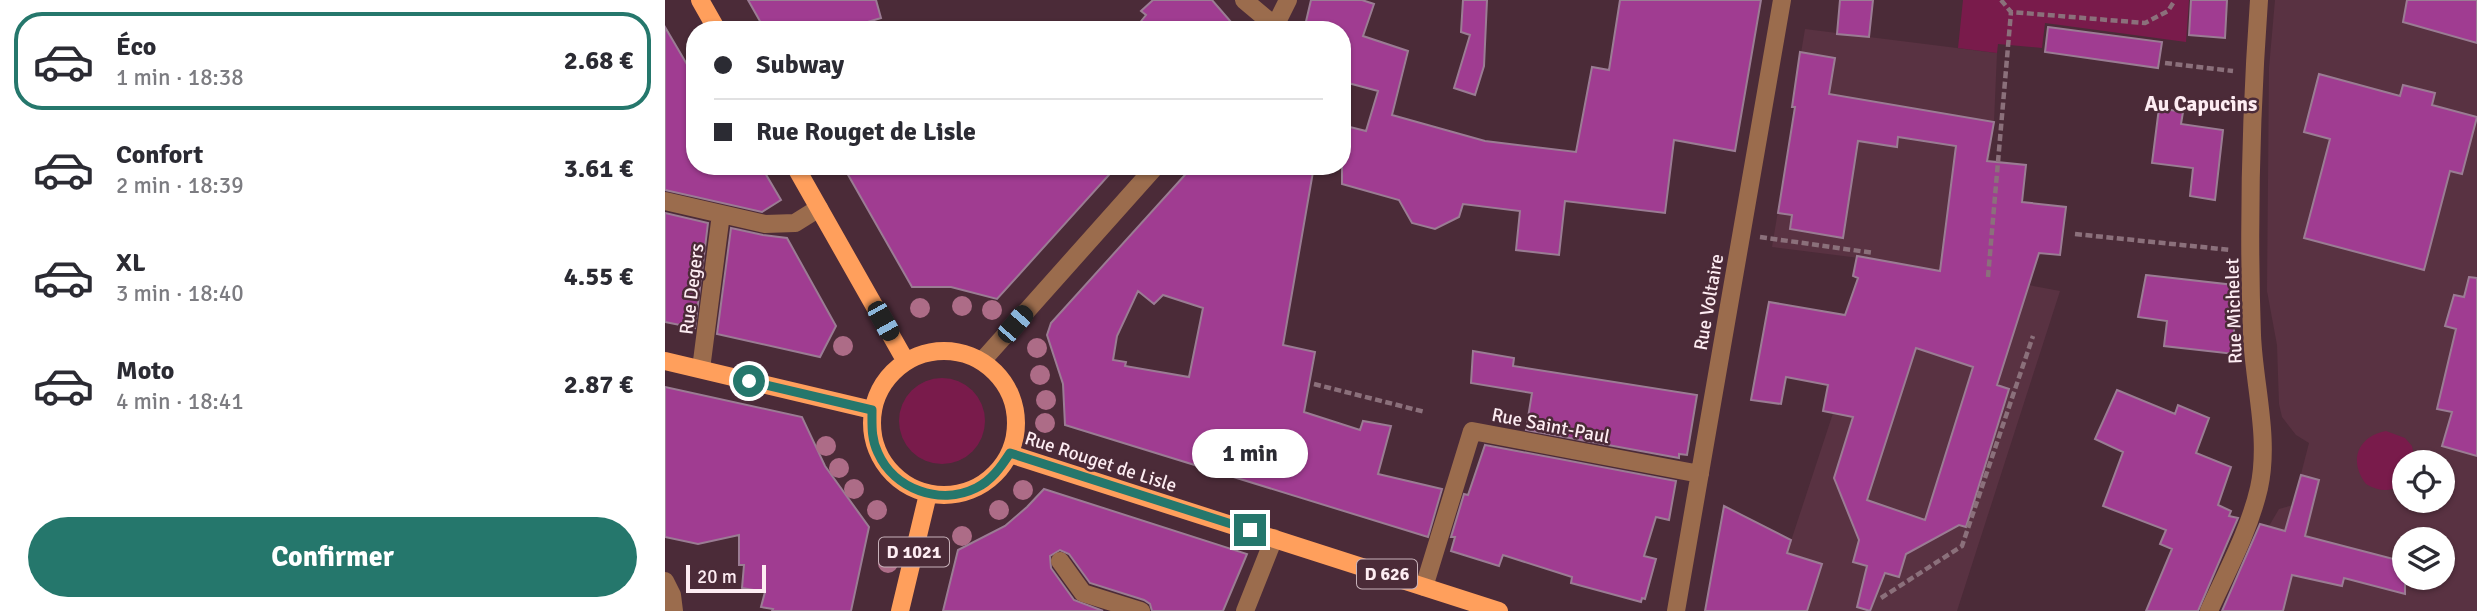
<!DOCTYPE html>
<html lang="fr">
<meta charset="utf-8">
<style>
:root{--surface:#fff;--page:#f7f7f7;--text:#2b2b33;--muted:#7c7c81;--line:#e1e1e2;--accent:#25776c}
body{margin:0;font-family:Signika,sans-serif;background:var(--page);color:var(--text);height:100vh;display:flex;flex-direction:column;font-size:26px;white-space:nowrap}
*{box-sizing:border-box;margin:0}
p{font-size:23px;color:var(--muted)}
.icon{flex:none;width:38px;height:38px;fill:none;stroke:currentColor;stroke-width:2;stroke-linecap:round;stroke-linejoin:round}
.map{position:relative;flex:1;overflow:hidden}
.side{display:flex;flex-direction:column;background:var(--surface);width:665px}
.side>*{flex:none}
.banner{position:absolute;left:21px;top:21px;width:665px;height:154px;border-radius:28px;box-shadow:0 2px 5px #0004;display:grid;align-content:center;height:154px;padding:0 28px;background:var(--surface)}
.fabs{position:absolute;left:1727px;top:450px;display:grid;gap:14px}
.fabs a{display:grid;place-items:center;width:63px;height:63px;border-radius:50%;background:var(--surface);box-shadow:0 2px 5px #0004;font-size:35px}
.scale{position:absolute;left:21px;bottom:18px;width:80px;box-sizing:border-box;padding-left:7px;border:4px solid #fdecf2;border-top:0;font-size:19px;line-height:24px;white-space:nowrap;color:#fdecf2;-webkit-text-stroke:5px #4b2b38;paint-order:stroke}
.end{position:absolute;width:32px;height:32px;margin:-16px;border:9px solid #25776c;background:#fff;box-shadow:0 0 0 4px #fff}
.from{border-radius:50%}
.bubble{position:absolute;height:49px;border-radius:24px;background:var(--surface);box-shadow:0 2px 5px #0004;font-size:23px;font-weight:700;line-height:49px;text-align:center}
.car{position:absolute;width:21px;height:42px;margin:-21px -10px;border-radius:9px;box-shadow:0 0 5px 2px #0007;background:linear-gradient(#222 24%,#8ab4d8 0 40%,#222 0 76%,#8ab4d8 0 86%,#222 0)}
.banner b{display:flex;align-items:center;gap:24px;height:66px;font-size:26px}
.banner b+b{border-top:2px solid var(--line)}
.banner i{width:18px;height:18px;background:var(--text)}
ul{padding:12px 0 0;list-style:none}
li{display:flex;align-items:center;gap:21px;height:98px;margin:0 14px 10px;padding:0 14px;border:4px solid transparent;border-radius:28px}
li div{flex:1}
li b{display:block;font-size:26px}
li em{font-style:normal;font-weight:700}
li.active{border-color:var(--accent)}
li>.icon{width:63px;height:63px;stroke-width:1.5}
.action{display:flex;gap:14px;margin-top:auto;padding:14px 28px}
.action a{flex:1;height:80px;border-radius:42px;background:var(--accent);color:#fff;font-size:28px;font-weight:700;line-height:80px;text-align:center}
main{display:flex;flex:1;min-height:0}
.map>svg:first-child{display:block}
.built{fill:#593242;fill-rule:evenodd}
.green{fill:#791b4b}
.building{fill:#a03c91;stroke:#9b7c94;stroke-width:2;fill-rule:evenodd}
.lines{fill:none;stroke-linecap:round;stroke-linejoin:round}
.path{stroke:#8b707b;stroke-width:4.5;stroke-dasharray:7 3.5;stroke-linecap:butt}
.minor{stroke:#9b6c4d;stroke-width:18}
.major{stroke:#ff9f5c;stroke-width:18}
.tree{fill:#ad6c87}
.route{stroke:#25776c;stroke-width:9}
.labels{text-anchor:middle;stroke-width:5;stroke-linejoin:round;paint-order:stroke}
.shield{fill:#4b2b38;stroke:#c8b2ba;stroke-width:2}
.shield-label{font-size:18px;font-weight:bold;fill:#fdecf2}
.street-label{font-size:19px;fill:#fdecf2;stroke:#4b2b38}
.neighbourhood-label{font-size:21px;font-weight:bold;fill:#fdecf2;stroke:#4b2b38}
</style>
<main>
<section class="side">
<ul>
<li class="active"><svg class="icon" aria-label="car" viewBox="0 0 24 24"><path d="M5 17H2v-5l4-1 3-4h7l3 4 3 1v5h-3M9 17h6M6 11h13"/><circle cx="7" cy="17" r="2"/><circle cx="17" cy="17" r="2"/></svg><div><b>Éco</b><p>1 min · 18:38</p></div><em>2.68 €</em></li>
<li><svg class="icon" aria-label="car" viewBox="0 0 24 24"><path d="M5 17H2v-5l4-1 3-4h7l3 4 3 1v5h-3M9 17h6M6 11h13"/><circle cx="7" cy="17" r="2"/><circle cx="17" cy="17" r="2"/></svg><div><b>Confort</b><p>2 min · 18:39</p></div><em>3.61 €</em></li>
<li><svg class="icon" aria-label="car" viewBox="0 0 24 24"><path d="M5 17H2v-5l4-1 3-4h7l3 4 3 1v5h-3M9 17h6M6 11h13"/><circle cx="7" cy="17" r="2"/><circle cx="17" cy="17" r="2"/></svg><div><b>XL</b><p>3 min · 18:40</p></div><em>4.55 €</em></li>
<li><svg class="icon" aria-label="car" viewBox="0 0 24 24"><path d="M5 17H2v-5l4-1 3-4h7l3 4 3 1v5h-3M9 17h6M6 11h13"/><circle cx="7" cy="17" r="2"/><circle cx="17" cy="17" r="2"/></svg><div><b>Moto</b><p>4 min · 18:41</p></div><em>2.87 €</em></li>
</ul>
<div class="action"><a>Confirmer</a></div>
</section>
<div class="map">
<svg width="1812" height="611" viewBox="0 0 1812 611">
<rect width="100%" height="100%" fill="#4b2b38"/>
<!-- built -->
<path class="built" d="M1610,0H1812V611H1566L1595,556L1604,526L1614,509L1628,505L1644,443L1631,435L1617,417L1614,404L1612,345L1602,291L1604,68ZM1740,462H1778V500H1740ZM1740,539H1778V578H1740Z
M1140,29L1332,53L1329,122L1311,275L1395,291L1292,611H1103L1218,261L1107,247L1130,108L1127,107Z"/>
<!-- green -->
<path class="green" d="M1298,0H1524L1521,42L1380,23L1377,48L1333,44L1332,53L1293,48Z
M234 421a43 43 0 1 1 86 0a43 43 0 1 1-86 0Z
M1721,431L1740,438L1747,446L1750,462H1740L1739,484C1725,492 1715,492 1701,484C1683,461 1693,436 1721,431Z"/>
<!-- building -->
<path class="building" d="M83,0H211L216,18L176,30H100Z
M488,0H547L573,30H469L481,15L476,11Z
M646,0H697L709,4L698,36L743,51L727,115L820,141L911,152L927,67L944,70L955,0H1096L1070,151L1009,140L1000,213L900,201L894,255L851,250L855,211L798,204L794,217L770,229L747,223L734,200L677,184V125L701,131L713,91L683,83L681,87H677V30H639Z
M798,0H822L819,66L810,95L789,88L805,35L796,32Z
M1175,0H1208L1204,37L1172,34Z
M1526,0H1562L1560,38L1524,35Z
M1742,0H1812V43L1738,22Z
M0,27L30,78V166H96L116,200L97,212L0,190Z
M1383,27L1497,42L1493,68L1380,52Z
M1135,52L1170,58L1164,94L1329,122L1322,161L1361,165L1357,202L1401,207L1395,255L1374,253L1332,385L1344,389L1301,527L1294,525L1241,554L1234,577L1220,573L1205,611L1192,607L1202,566L1188,562L1194,540L1169,478L1188,417L1158,411L1163,385L1121,377L1116,404L1086,400L1104,302L1180,315L1193,278L1188,276L1192,256L1275,271L1291,146L1233,137L1232,147L1193,141L1178,238L1125,229L1127,215L1113,213L1130,107H1127ZM1251,348L1308,367L1260,520L1202,500Z
M1654,74L1735,96L1738,85L1770,93L1767,105L1812,117L1797,174L1785,171L1759,270L1639,238L1665,139L1639,132Z
M1494,108L1518,112L1516,124L1558,130L1550,200L1525,196L1528,168L1487,163Z
M178,166H452L332,299L286,287H247Z
M528,166H649L618,345L650,352L639,412L695,430L698,421L726,426L713,474L777,489L763,537L400,425L398,384L382,335L386,323ZM473,291L489,304L498,295L538,308L524,377L460,366L461,362L448,360L452,336Z
M0,213L43,223L30,328L0,322Z
M66,228L98,235L122,238L171,326L155,357L52,334Z
M1481,275L1569,285V354L1499,346L1502,321L1473,317Z
M1804,277L1812,278V456L1777,446L1787,412L1772,409L1791,329L1780,326L1789,295L1799,297Z
M808,351L849,358L848,366L1032,395L1022,455L1014,454V458L861,430L867,393L806,383Z
M0,387L137,417L160,466L204,527L186,611H107L108,609L96,607L100,592L77,588L79,565H74V535L33,544L0,537Z
M1452,390L1510,414L1513,405L1544,418L1531,453L1566,467L1553,505L1566,511L1564,516L1573,518L1533,611H1481L1507,549L1495,544L1501,530L1438,506L1458,452L1430,439Z
M820,445L1011,481L1004,520L991,517L979,556L991,559L980,599L977,598L976,602L906,583L907,577L838,555L834,566L786,551L790,537H786L799,494L803,495Z
M1636,475L1654,480L1640,536L1740,562V594L1679,578L1677,586L1627,575L1618,611H1557L1595,524L1620,531Z
M379,489L582,554L558,611H487L485,604L479,600L425,583L404,554L395,550L385,556L386,568L409,600L438,611H278L293,550L340,526L362,507Z
M1059,506L1126,540L1122,553L1157,564L1142,611H1040Z"/>
<g class="lines">
<!-- path -->
<path class="path" d="M1336,0L1346,12L1480,23L1503,11L1510,0
M1500,63L1568,71
M1410,234L1566,250
M1095,237L1209,253
M1323,277L1346,12
M649,384L760,412
M1216,598L1297,546L1368,336"/>
<!-- minor -->
<path class="minor" d="M579,0L610,26
M608,30L623,0
M0,201L100,224L130,223L154,208
M317,361L491,166
M36,369L56,214
M395,561L418,593L476,611
M0,581L7,595L9,611
M759,587L807,431L1035,474
M580,611L609,538
M1011,611L1117,0
M1544,611C1562,571 1584,531 1594,488C1605,438 1589,385 1587,335C1583,224 1586,111 1594,0"/>
<!-- major -->
<path class="major" d="M35,0L52,30
M130,166L240,360
M207 423a72 72 0 1 1 144 0a72 72 0 1 1-144 0Z
M0,361L207,410
M345,454L834,611
M235,611L263,494"/>
</g>
<!-- trees -->
<g class="tree">
<circle cx="297" cy="306" r="10"/>
<circle cx="255" cy="308" r="10"/>
<circle cx="327" cy="310" r="10"/>
<circle cx="178" cy="346" r="10"/>
<circle cx="372" cy="348" r="10"/>
<circle cx="375" cy="375" r="10"/>
<circle cx="381" cy="400" r="10"/>
<circle cx="380" cy="423" r="10"/>
<circle cx="161" cy="446" r="10"/>
<circle cx="174" cy="468" r="10"/>
<circle cx="189" cy="489" r="10"/>
<circle cx="358" cy="490" r="10"/>
<circle cx="212" cy="510" r="10"/>
<circle cx="334" cy="510" r="10"/>
<circle cx="297" cy="536" r="10"/>
<circle cx="223" cy="563" r="10"/>
</g>
<g class="lines">
<!-- route -->
<path class="route" d="M84,381L207,410C207,425 206,439 213,453C229,489 275,506 311,488C326,481 336,467 345,453L585,530"/>
</g>
<g class="labels">
<!-- shield labels -->
<g class="shield">
<rect x="214" y="537.5" width="70" height="29" rx="5"/>
<rect x="692" y="559.5" width="60" height="29" rx="5"/>
</g>
<g class="shield-label">
<text x="249" y="558">D 1021</text>
<text x="722" y="580">D 626</text>
</g>
<!-- street labels -->
<g class="street-label">
<text transform="translate(26 289) rotate(-83)" y="7">Rue Degers</text>
<text transform="translate(1043 302) rotate(-80)" y="7">Rue Voltaire</text>
<text transform="translate(1568 311) rotate(-92)" y="7">Rue Michelet</text>
<text transform="translate(886 425) rotate(11)" y="7">Rue Saint-Paul</text>
<text transform="translate(436 461) rotate(18)" y="7">Rue Rouget de Lisle</text>
</g>
<!-- neighbourhood labels -->
<g class="neighbourhood-label">
<text x="1536" y="111">Au Capucins</text>
</g>
</g>
</svg>
<div class="fabs">
<a><svg class="icon" aria-label="locate" viewBox="0 0 24 24"><circle cx="12" cy="12" r="6"/><path d="M12 2v4M12 18v4M2 12h4M18 12h4"/></svg></a>
<a><svg class="icon" aria-label="layers" viewBox="0 0 24 24"><path d="M12 4l9 5-9 5-9-5zM3 14l9 5 9-5"/></svg></a>
</div>
<div class="scale">20 m</div>
<i class="end from" style="left:84px;top:381px"></i>
<i class="end" style="left:585px;top:530px"></i>
<div class="bubble" style="left:527px;top:429px;width:116px">1 min</div>
<i class="car" style="left:218px;top:321px;rotate:151deg"></i>
<i class="car" style="left:350px;top:324px;rotate:41deg"></i>
<div class="banner">
<b><i class="from"></i>Subway</b>
<b><i></i>Rue Rouget de Lisle</b>
</div>
</div>
</main>
